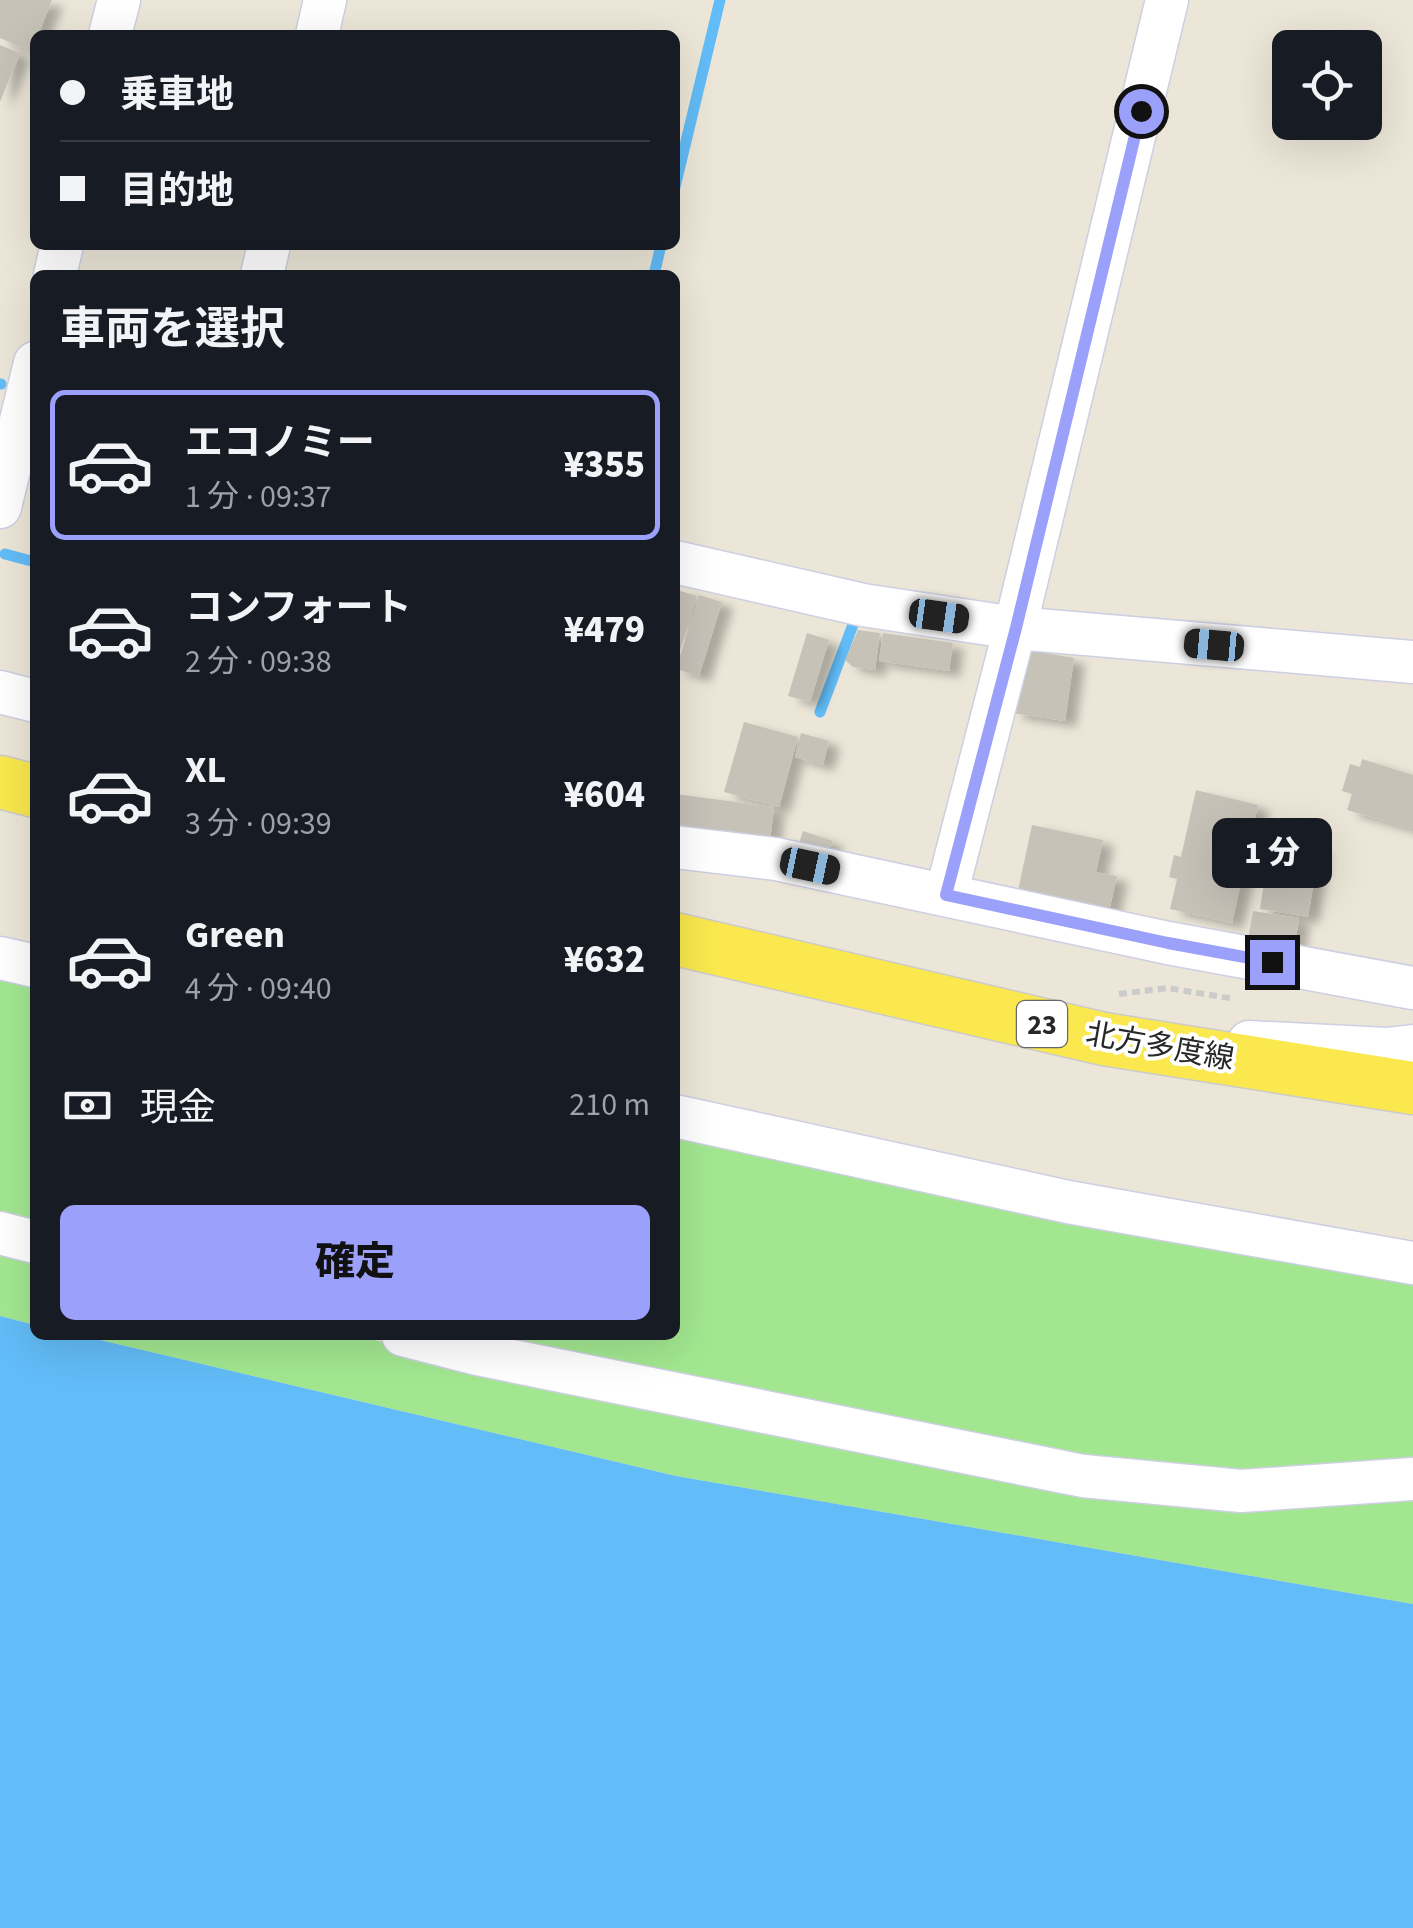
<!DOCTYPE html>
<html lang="ja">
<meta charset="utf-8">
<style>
:root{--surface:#171b24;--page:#242831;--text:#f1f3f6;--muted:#9ea1a6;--line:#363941;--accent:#9ba1fa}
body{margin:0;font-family:"Source Sans 3","Noto Sans JP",sans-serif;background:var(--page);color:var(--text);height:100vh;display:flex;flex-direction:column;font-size:38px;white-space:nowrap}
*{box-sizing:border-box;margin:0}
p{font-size:32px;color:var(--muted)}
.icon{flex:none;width:55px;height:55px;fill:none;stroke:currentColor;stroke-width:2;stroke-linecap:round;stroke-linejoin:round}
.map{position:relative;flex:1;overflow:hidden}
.sheet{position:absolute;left:30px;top:270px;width:650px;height:1070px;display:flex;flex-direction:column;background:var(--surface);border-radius:15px;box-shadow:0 10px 40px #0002}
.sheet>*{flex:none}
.guide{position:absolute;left:30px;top:30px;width:650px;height:220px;border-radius:15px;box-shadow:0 10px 40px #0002;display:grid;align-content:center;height:220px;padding:0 30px;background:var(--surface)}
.buttons{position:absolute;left:1272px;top:30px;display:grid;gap:20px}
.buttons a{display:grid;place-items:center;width:110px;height:110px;border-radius:15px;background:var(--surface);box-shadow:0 10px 40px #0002;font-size:50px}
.end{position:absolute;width:45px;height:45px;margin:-22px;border:12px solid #9ba1fa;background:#111;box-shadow:0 0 0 5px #111}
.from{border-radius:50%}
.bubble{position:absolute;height:70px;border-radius:15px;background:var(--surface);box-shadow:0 10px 40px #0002;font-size:32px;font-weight:800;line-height:70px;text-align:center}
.car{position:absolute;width:30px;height:60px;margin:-30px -15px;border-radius:12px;box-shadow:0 0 8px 2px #0007;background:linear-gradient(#222 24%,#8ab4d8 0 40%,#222 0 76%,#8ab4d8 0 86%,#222 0)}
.guide b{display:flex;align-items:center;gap:35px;height:95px;font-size:38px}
.guide b+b{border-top:2px solid var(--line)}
.guide i{width:25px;height:25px;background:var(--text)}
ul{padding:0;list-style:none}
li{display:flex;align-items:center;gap:30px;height:150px;margin:0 20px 15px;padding:0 10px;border:5px solid transparent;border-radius:15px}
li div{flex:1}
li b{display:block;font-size:38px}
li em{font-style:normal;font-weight:800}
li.current{border-color:var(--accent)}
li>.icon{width:90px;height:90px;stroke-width:1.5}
h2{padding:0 30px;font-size:45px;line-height:120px}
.pay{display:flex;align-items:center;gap:25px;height:110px;padding:0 30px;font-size:38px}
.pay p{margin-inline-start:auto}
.cta{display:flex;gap:20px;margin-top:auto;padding:20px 30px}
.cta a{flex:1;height:115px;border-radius:15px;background:var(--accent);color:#111;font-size:40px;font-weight:800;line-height:115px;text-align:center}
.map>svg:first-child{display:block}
.green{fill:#a2e790}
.water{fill:#62bcf7}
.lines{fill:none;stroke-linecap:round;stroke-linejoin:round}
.stream{stroke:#62bcf7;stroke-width:11}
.building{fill:#c7c2b8;filter:url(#shadow)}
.minor-casing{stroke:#cdcfe2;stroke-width:45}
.major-casing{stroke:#cbcbcb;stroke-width:55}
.path{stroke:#cbcbcb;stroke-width:6;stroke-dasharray:8 5;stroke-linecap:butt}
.minor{stroke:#fff;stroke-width:42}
.major{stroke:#fae84e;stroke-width:52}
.route{stroke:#9ba1fa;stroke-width:12}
.labels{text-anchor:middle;stroke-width:8;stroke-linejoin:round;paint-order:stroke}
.shield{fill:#fff;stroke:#686868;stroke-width:2.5}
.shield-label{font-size:28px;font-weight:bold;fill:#282828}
.street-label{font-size:30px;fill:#282828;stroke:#fff}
</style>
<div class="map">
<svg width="1413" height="1928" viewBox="0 0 1413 1928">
<defs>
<filter id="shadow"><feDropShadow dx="11" dy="6" stdDeviation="5" flood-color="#0004"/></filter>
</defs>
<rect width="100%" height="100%" fill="#ece6d8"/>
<!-- green -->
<path class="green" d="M0,975L35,983V1227L0,1218Z
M675,1132L1413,1273V1469L1168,1475L464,1335H675Z
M0,1245L35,1254V1325L0,1316Z
M79,1335H355L477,1366L1094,1490L1413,1497V1604L676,1476Z"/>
<!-- water -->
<path class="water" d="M0,1316L35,1325V1335H79L676,1476L1413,1604V1928H0Z"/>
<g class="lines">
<!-- stream -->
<path class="stream" d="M675,187L720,0
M654,275L661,245
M0,384H1
M5,554L35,562
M820,712L854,622"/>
</g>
<!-- building -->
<path class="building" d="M0,0H52L38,35H35L31,51L0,38Z
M0,45L20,53L0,102Z
M677,590L697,596L676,664L675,596Z
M699,595L722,602L699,676L676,669Z
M858,630L880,633L875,670L853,667L845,660Z
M807,633L829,640L810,702L788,696Z
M883,633L953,643L949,671L879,661Z
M1021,649L1074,658L1065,721L1012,713Z
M744,722L798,737L779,807L724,792Z
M801,733L829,741L823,765L795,757Z
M1362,759L1413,775V829L1347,810L1352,794L1342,791L1350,764L1360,767Z
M1196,790L1258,805L1232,923L1170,909L1177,879L1169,877L1174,855L1181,857Z
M675,794L774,807L769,848L675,835Z
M1032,825L1103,840L1096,872L1117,876L1107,920L1016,900Z
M803,831L833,841L826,859L797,850Z
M1270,843L1319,850L1308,917L1260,909Z
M1253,911L1299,918L1293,957L1246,950Z"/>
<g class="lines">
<!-- minor casing -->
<g class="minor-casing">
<path id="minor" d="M110,35L119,0
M317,35L325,0
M55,275L62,245
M262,275L269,245
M0,507L35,363
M675,562L863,605L1015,628L1413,662
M0,692L35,701
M675,847L776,859L1168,943L1413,988
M946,895L1015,628L1167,0
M0,958L35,966
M1249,1042L1387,1049L1413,1046
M675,1116L1068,1202L1413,1263
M0,1233L35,1242
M403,1335L477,1354L1083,1476L1241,1491L1413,1479"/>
</g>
<!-- major casing -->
<g class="major-casing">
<path id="major" d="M0,782L35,791
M675,939L1104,1039L1413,1088"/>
</g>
<!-- path -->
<path class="path" d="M1119,994L1167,988L1235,999"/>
<!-- minor -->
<use href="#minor" class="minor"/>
<!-- major -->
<use href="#major" class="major"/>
</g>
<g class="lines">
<!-- route -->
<path class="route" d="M1141,111L1016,628L946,895L1168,943L1272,962"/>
</g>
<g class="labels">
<!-- shield labels -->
<rect class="shield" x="1017" y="1001" width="50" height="46" rx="8"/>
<g class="shield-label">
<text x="1042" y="1034">23</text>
</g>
<!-- street labels -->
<g class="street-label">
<text transform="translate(1160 1046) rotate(10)" y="10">北方多度線</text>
</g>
</g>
</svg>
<div class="buttons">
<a><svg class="icon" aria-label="locate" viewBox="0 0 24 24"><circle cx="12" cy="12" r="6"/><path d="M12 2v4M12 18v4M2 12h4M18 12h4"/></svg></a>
</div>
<i class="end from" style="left:1141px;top:111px"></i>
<i class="end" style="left:1272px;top:962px"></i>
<div class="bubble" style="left:1212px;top:818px;width:120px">1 分</div>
<i class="car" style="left:939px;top:616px;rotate:98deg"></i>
<i class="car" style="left:1214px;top:645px;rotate:275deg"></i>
<i class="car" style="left:810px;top:866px;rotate:102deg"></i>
<div class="guide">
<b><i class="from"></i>乗車地</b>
<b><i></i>目的地</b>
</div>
<section class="sheet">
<h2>車両を選択</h2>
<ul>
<li class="current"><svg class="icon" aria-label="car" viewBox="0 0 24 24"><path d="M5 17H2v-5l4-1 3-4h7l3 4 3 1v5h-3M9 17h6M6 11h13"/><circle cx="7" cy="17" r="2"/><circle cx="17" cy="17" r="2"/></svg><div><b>エコノミー</b><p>1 分 · 09:37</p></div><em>¥355</em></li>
<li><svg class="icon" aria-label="car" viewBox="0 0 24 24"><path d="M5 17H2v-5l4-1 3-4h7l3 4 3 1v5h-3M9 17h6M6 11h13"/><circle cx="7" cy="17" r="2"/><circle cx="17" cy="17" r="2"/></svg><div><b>コンフォート</b><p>2 分 · 09:38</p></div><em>¥479</em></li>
<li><svg class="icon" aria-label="car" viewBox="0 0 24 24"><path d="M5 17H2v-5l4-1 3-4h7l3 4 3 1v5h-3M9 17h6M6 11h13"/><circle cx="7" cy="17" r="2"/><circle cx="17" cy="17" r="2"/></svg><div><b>XL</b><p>3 分 · 09:39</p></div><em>¥604</em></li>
<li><svg class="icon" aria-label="car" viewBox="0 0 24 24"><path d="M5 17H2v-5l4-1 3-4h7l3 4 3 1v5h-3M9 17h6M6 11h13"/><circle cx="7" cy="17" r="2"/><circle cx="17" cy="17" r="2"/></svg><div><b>Green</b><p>4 分 · 09:40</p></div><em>¥632</em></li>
</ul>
<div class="pay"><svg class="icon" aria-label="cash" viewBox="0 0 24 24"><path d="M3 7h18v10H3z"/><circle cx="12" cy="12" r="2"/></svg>現金<p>210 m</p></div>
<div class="cta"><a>確定</a></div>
</section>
</div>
